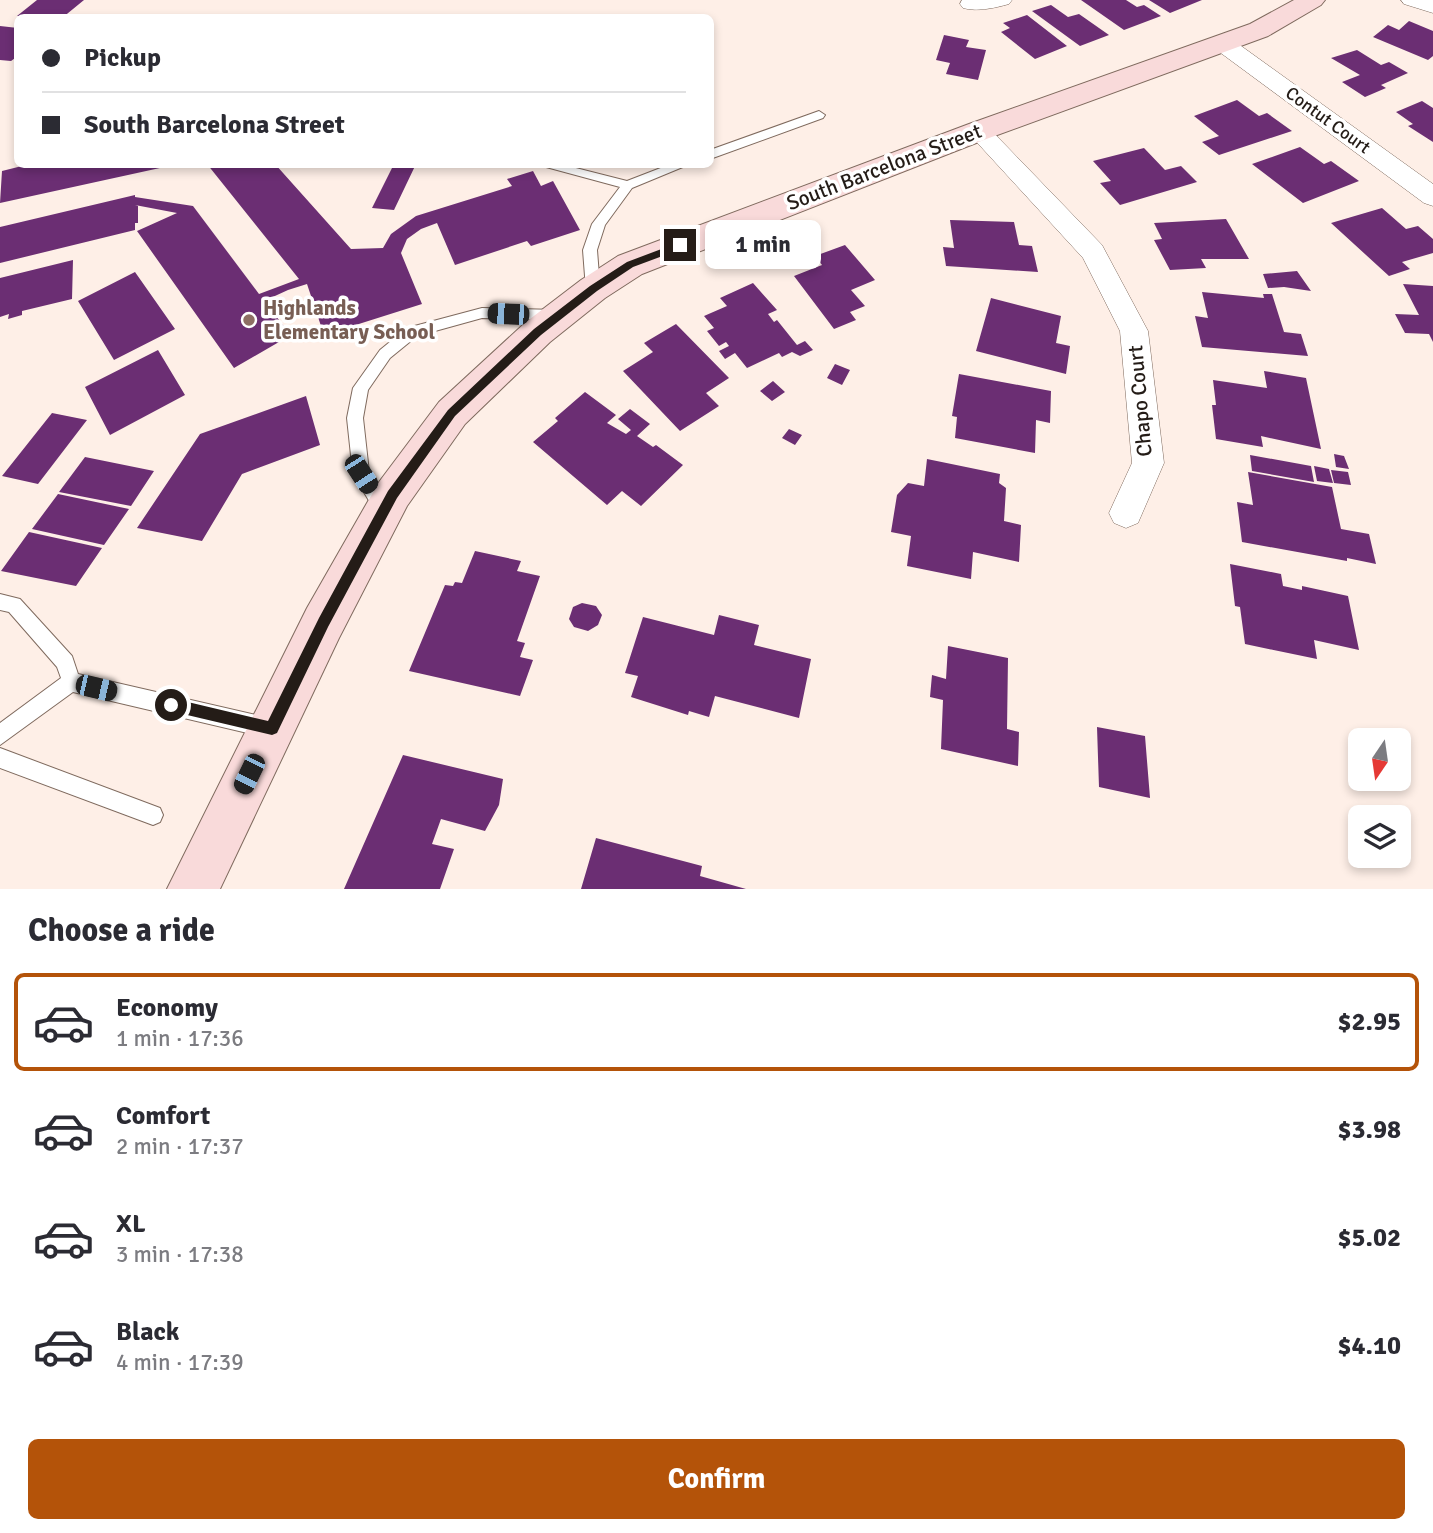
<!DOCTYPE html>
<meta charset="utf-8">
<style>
:root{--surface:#fff;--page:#f2f2f3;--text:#2b2b33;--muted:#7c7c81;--line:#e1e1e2;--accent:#b45309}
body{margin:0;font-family:Signika,sans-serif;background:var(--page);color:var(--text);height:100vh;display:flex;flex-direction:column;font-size:26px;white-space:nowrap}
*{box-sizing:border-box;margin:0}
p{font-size:23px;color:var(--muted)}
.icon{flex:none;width:38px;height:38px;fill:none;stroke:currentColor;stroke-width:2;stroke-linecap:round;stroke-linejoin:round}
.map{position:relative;height:889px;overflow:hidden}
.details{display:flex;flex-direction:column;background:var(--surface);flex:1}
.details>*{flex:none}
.top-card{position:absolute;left:14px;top:14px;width:700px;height:154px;border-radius:10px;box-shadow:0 4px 10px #0003;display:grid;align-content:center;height:154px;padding:0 28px;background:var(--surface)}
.needle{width:46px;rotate:193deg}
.fabs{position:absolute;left:1348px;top:728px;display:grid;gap:14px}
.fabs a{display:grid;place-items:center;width:63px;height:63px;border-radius:10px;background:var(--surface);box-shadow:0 4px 10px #0003;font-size:35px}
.end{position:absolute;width:32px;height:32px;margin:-16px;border:9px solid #241c17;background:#fff;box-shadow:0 0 0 4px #fff}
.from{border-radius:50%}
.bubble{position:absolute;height:49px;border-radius:10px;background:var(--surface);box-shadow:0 4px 10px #0003;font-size:23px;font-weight:700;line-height:49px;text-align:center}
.car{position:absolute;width:21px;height:42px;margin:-21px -10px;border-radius:9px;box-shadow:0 0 5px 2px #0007;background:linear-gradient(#222 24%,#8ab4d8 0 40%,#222 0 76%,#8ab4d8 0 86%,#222 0)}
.top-card b{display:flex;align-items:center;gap:24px;height:66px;font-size:26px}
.top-card b+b{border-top:2px solid var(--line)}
.top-card i{width:18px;height:18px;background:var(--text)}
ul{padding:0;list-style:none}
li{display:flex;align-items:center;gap:21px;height:98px;margin:0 14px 10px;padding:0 14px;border:4px solid transparent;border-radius:10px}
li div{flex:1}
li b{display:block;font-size:26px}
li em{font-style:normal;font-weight:700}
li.selected{border-color:var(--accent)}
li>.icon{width:63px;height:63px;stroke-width:1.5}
h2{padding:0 28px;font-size:32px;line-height:84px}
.cta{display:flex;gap:14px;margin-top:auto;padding:14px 28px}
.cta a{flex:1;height:80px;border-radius:10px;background:var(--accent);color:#fff;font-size:28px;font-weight:700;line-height:80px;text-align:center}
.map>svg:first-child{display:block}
.building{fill:#6b2e73}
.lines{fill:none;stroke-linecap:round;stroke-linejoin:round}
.lane-casing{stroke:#7f6a5e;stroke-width:2}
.street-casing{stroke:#7f6a5e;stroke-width:1}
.secondary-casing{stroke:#7f6a5e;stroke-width:2}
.lane{fill:#fff;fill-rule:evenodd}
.street{fill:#fff;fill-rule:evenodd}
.secondary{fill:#f9dada;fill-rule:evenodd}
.route{fill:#241c17}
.education-dot{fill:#8d6e63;stroke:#fff;stroke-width:2.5}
.labels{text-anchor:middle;stroke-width:7;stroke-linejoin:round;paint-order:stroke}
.far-street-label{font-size:18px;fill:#241c17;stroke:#fff}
.street-label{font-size:21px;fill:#241c17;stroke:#fff}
.education-label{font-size:21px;font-weight:bold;fill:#785e54;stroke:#fff;text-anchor:start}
</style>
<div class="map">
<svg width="1433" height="889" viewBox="0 0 1433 889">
<rect width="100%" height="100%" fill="#feefe7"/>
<!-- building -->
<path class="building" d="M37,0H84L62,18L17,16Z
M1081,0H1126L1137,7L1144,5L1161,16L1124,30Z
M1149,0H1202L1170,13Z
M1051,5L1068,17L1079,14L1109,35L1080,46L1032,11Z
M1027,15L1067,46L1035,59L1001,32L1010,28L1003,23Z
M1409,21L1433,31V56L1428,60L1373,37L1388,25L1399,30Z
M0,26L18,28V56L11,61L0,60Z
M944,35L969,40L966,47L986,50L978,80L946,74L950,63L936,60Z
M1357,50L1381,65L1389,62L1408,73L1381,85L1386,88L1365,97L1342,82L1360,75L1331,58Z
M1237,100L1259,116L1267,113L1292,131L1219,155L1202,142L1219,136L1194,116Z
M1422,101L1433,108V142L1408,126L1413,124L1396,112Z
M1300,147L1324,164L1331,161L1359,181L1303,203L1252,164Z
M1144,148L1165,170L1181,166L1197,182L1120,205L1100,183L1111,181L1093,161Z
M30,164H169V166L0,203L2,171Z
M207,164H275L351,249L383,248L391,234L416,216L512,186L507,179L533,171L541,186L553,181L580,230L531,246L527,241L455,265L437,223L421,229L407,239L401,253L422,304L324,335L307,284L288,290L264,301L291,335L234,368L137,231L177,213L135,205L138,206V223H135V230L0,263V227L135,195V197L193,206L259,294L299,279Z
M394,164H416L394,210L372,208Z
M1382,208L1406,229L1418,226L1433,239V253L1402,262L1410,269L1389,276L1331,223Z
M1226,219L1249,259H1201L1206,268L1170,270L1154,240L1162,239L1154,223Z
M950,220L1014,222L1019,245L1032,246L1038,272L946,266L943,247L954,248Z
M845,245L875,280L851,290L865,306L850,312L856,320L834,329L794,276L822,265L815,256Z
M73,260L72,299L22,311V315L8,319L9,314L0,317V278Z
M1297,271L1311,291L1284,287L1268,288L1263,274Z
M135,272L175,329L114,360L78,301Z
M753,283L777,310L768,314L774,322L777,320L797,345L805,341L813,350L800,356L792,352L782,357L779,353L747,368L735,353L725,359L719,351L729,346L726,342L719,346L707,331L714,328L704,316L727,306L720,298Z
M1403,284L1433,286V342L1429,334L1405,333L1395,314L1419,315Z
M1202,292L1264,298L1263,294H1272L1284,332L1301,334L1308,356L1202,347L1195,316L1208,318Z
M991,298L1061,316L1056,343L1070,346L1066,374L976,351Z
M676,324L729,378L706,393L719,406L680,431L623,371L653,352L644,343Z
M158,350L185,395L110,435L85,387Z
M835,364L850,370L842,385L827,378Z
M1264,371L1306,378L1321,449L1261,436L1263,447L1216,439L1212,405H1216L1213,380L1267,388Z
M959,374L1051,391L1050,423L1036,420L1035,453L955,438L957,417L952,416Z
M773,381L785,392L772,401L760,391Z
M585,392L616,415L607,423L626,434L631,430L618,419L630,409L650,424L637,436L653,447L656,445L683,465L641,506L622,491L607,505L533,442L558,421L555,418Z
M306,396L320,445L242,474L202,541L137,528L200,434Z
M52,413L87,420L38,484L2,476Z
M789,429L802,435L795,445L782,438Z
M1334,454L1344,456L1349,469L1336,467Z
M1250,455L1311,466L1314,482L1252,471Z
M85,457L154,471L131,506L59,492Z
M927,459L1000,474L999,483L1006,488L1004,521L1021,525L1019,562L973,552L971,579L907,566L911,536L891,532L897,495L908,483L924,486Z
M1314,466L1329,469L1333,483L1317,481Z
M1331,470L1348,472L1351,485L1334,483Z
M1248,472L1332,487L1341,529L1369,534L1376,564L1347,558V561L1242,542L1237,502L1253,505Z
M58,494L129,509L104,545L32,529Z
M29,532L102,548L76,586L1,571Z
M475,551L521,561L517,571L540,576L517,641L525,643L520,657L533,660L520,696L409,671L445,585L453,586L455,582L462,583Z
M1230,564L1281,574L1283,586L1302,590V586L1348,596L1359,650L1314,640L1317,659L1245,644L1240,607L1235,606Z
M582,603L596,606L602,615L598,625L588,631L574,627L569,619L573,607Z
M719,615L759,625L754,645L811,659L799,718L715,696L709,717L689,711L688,715L631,697L638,676L625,673L643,617L714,635Z
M948,646L1008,658L1007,729L1019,732L1018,766L941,749L943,700L930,697L932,675L946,679Z
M1097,727L1145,736L1150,798L1099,787Z
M403,755L503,779L499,805L485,831L441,819L432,844L454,849L440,889H344Z
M596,838L702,866L700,876L746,889H581Z"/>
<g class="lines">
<!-- lane casing -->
<g class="lane-casing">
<path id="lane" d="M819,111L825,115L823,118L710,159V150Z
M535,164H560L627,181L671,164H690L632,188L605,225L597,250L600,289L593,294L586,289L583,250L592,224L620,187Z
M482,308L557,310L564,315L557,320L482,318L417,336L390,358L368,390L363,418L369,472L391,509L389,514L383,516L377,514L353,474L347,418L353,388L380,350L407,328Z
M0,594L20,599L72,656L78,674L269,718L276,721L279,728L276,735L269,738L73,692L0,745V723L61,678L57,667L9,612L0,610Z
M0,748L160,808L163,815L160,822L153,825L0,768Z"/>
</g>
<!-- street casing -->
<g class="street-casing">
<path id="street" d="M962,0H1012L1009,4C995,8 977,12 963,8L960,4Z
M1401,0H1433V13L1404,4Z
M1222,37L1230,38L1433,184V206L1424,203L1214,48L1211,43L1214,38Z
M979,123L987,126L1102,245L1148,331L1164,463L1138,523L1126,528L1114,523L1109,513L1132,463L1120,331L1083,258L971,136L967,131L971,126Z"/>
</g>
<!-- secondary casing -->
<g class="secondary-casing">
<path id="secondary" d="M1294,0H1325L1321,5L1268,36L989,138L642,274L605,298L550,342L465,424L407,506L339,638L220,889H167L307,608L379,482L439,402L526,322L581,280L618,256L969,124L1250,24Z"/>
</g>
<!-- lane -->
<use href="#lane" class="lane"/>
<!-- street -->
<use href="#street" class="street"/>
<!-- secondary -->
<use href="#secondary" class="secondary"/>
</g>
<!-- route -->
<path class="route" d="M680,242L684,243V248L633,267L597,291L541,335L455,416L397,498L328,627L277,733L272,735L166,710L164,705L171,698L268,721L319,618L388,491L448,410L534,329L590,286L627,262Z"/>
<!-- markers -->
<circle class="education-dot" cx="249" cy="320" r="7"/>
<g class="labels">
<!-- far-street labels -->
<g class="far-street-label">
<text transform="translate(1328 120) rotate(36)" y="6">Contut Court</text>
</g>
<!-- street labels -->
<g class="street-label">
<text transform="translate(884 167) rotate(-21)" y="7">South Barcelona Street</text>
<text transform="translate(1140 401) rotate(-95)" y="7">Chapo Court</text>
</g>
<!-- education labels -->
<g class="education-label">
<text x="263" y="315">Highlands<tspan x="263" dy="24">Elementary School</tspan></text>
</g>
</g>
</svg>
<div class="fabs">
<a><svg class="needle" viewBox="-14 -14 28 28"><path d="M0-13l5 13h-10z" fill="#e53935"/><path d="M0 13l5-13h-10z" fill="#7c7c81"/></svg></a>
<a><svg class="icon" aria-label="layers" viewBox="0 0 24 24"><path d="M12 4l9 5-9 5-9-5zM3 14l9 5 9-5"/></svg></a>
</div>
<i class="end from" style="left:171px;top:705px"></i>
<i class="end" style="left:680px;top:245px"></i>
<div class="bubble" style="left:705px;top:220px;width:116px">1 min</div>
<i class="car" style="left:508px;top:314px;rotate:272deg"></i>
<i class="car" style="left:361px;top:474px;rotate:147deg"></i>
<i class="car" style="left:96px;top:688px;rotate:103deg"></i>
<i class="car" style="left:249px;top:774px;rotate:206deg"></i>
<div class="top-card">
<b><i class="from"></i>Pickup</b>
<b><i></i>South Barcelona Street</b>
</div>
</div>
<section class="details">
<h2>Choose a ride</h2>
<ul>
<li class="selected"><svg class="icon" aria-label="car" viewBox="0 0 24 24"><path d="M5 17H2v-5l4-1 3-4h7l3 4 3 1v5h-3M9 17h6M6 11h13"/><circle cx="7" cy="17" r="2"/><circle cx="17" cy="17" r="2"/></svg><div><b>Economy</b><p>1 min · 17:36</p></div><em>$2.95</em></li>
<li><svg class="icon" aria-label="car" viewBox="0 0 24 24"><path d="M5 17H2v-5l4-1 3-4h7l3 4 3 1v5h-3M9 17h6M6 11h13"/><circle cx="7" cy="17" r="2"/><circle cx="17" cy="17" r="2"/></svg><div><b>Comfort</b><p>2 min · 17:37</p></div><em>$3.98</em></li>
<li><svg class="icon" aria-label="car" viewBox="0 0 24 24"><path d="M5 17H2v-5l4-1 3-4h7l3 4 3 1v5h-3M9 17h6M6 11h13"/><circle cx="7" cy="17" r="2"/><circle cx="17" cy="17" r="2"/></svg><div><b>XL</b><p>3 min · 17:38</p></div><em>$5.02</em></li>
<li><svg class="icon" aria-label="car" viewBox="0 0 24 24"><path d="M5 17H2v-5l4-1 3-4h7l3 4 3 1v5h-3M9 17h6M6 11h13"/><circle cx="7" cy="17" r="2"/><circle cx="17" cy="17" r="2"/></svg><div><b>Black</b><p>4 min · 17:39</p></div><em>$4.10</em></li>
</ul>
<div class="cta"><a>Confirm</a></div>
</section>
